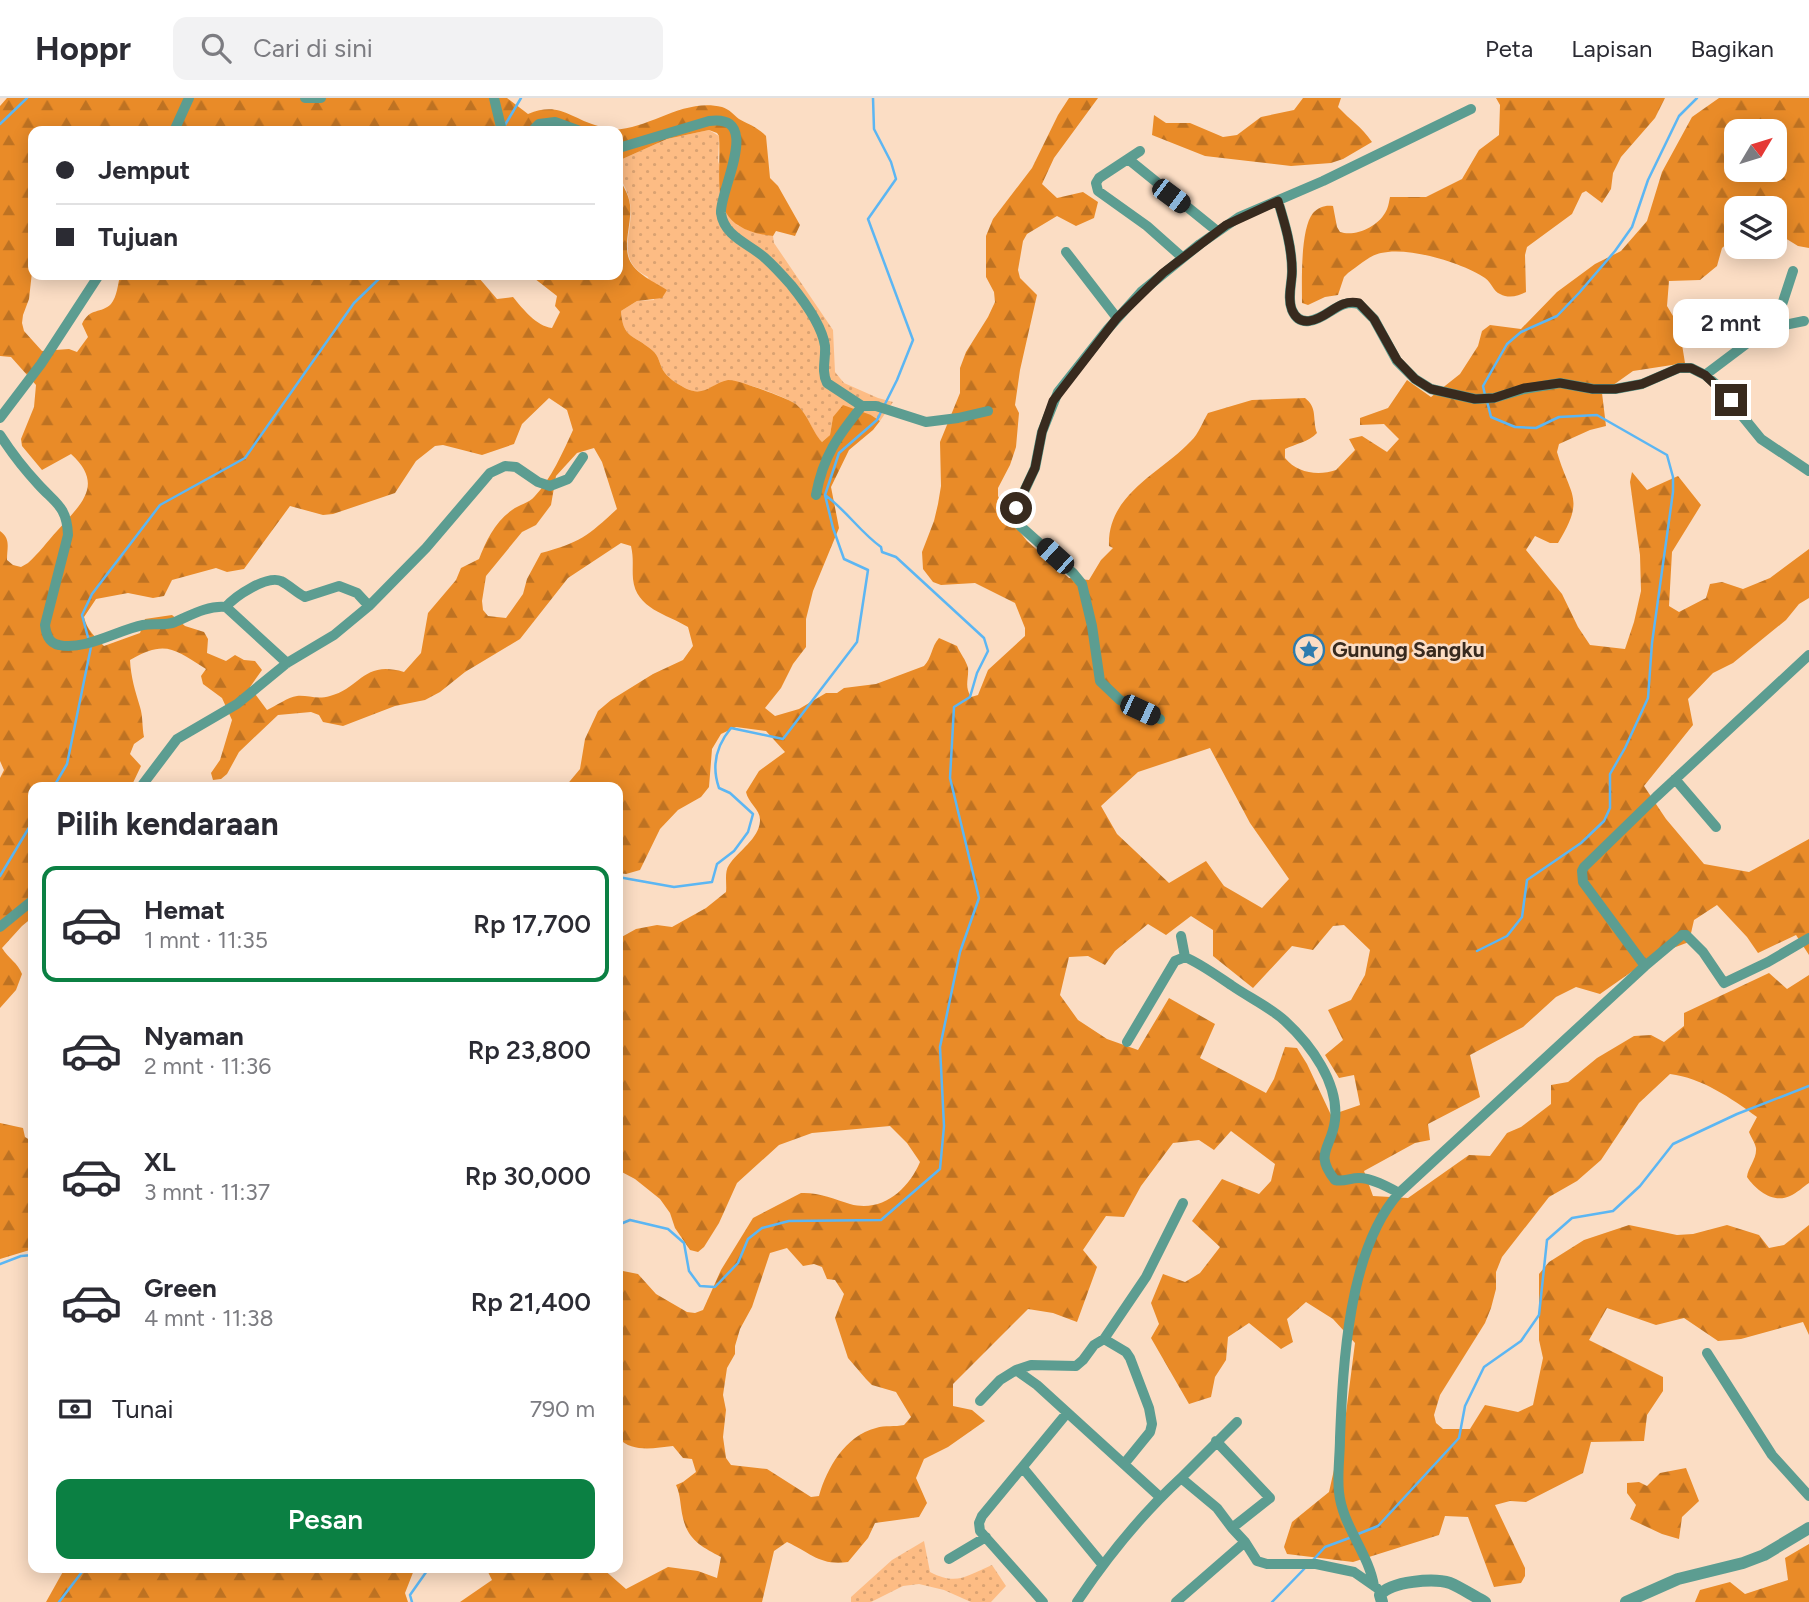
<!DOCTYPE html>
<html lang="id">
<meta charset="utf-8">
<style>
:root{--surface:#fff;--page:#f2f2f3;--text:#2b2b33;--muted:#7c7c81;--line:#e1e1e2;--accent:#0b8043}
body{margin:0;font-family:Figtree,sans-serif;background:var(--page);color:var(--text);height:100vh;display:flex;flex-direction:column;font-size:26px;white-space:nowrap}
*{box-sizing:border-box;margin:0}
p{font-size:23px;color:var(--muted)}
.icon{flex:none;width:38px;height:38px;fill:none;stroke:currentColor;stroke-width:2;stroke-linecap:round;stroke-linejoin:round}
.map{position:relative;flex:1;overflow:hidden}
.details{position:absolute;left:28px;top:684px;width:595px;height:791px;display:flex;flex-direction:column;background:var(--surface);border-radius:14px;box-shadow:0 4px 18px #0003}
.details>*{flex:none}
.guide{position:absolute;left:28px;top:28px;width:595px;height:154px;border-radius:14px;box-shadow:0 4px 18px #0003;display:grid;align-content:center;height:154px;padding:0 28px;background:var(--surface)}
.needle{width:46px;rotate:52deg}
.tools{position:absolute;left:1724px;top:21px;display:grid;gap:14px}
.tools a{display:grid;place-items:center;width:63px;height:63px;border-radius:14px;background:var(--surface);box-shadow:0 4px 18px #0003;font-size:35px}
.end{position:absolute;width:32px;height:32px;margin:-16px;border:9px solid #382a1e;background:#fff;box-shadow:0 0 0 4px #fff}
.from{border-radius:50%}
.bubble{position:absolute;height:49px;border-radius:14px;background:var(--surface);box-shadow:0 4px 18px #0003;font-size:23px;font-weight:600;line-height:49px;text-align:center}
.car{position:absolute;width:21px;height:42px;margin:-21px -10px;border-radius:9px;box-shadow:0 0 5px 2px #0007;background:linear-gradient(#222 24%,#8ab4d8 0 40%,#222 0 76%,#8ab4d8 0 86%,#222 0)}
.guide b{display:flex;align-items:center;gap:24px;height:66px;font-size:26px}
.guide b+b{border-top:2px solid var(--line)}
.guide i{width:18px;height:18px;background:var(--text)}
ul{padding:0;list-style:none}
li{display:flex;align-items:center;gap:21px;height:116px;margin:0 14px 10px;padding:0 14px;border:4px solid transparent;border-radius:14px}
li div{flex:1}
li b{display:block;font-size:26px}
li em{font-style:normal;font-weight:600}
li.current{border-color:var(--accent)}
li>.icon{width:63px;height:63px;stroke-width:1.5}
h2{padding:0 28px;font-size:32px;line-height:84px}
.pay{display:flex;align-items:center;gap:18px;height:77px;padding:0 28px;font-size:26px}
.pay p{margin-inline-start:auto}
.primary-button{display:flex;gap:14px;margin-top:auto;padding:14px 28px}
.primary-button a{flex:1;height:80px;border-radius:14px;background:var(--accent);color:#fff;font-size:28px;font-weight:600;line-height:80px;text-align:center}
header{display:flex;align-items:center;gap:42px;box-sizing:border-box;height:98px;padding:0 35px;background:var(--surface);border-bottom:2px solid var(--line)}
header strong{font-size:33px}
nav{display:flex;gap:38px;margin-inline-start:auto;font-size:24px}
.search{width:490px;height:63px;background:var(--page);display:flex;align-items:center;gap:18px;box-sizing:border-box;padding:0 24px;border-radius:14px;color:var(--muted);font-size:26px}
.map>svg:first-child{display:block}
.grass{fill:url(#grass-dots)}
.forest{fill:url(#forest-firs);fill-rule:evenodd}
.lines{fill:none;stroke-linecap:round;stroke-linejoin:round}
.stream{stroke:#5cb6f3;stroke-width:2.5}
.minor{stroke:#5c9d91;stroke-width:10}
.tertiary{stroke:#5c9d91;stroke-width:12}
.route{stroke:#382a1e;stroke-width:9}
.labels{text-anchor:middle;stroke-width:5;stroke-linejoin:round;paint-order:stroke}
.poi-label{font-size:21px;font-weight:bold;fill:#382a1e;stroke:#fbddc4;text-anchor:start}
</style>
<header>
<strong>Hoppr</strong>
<div class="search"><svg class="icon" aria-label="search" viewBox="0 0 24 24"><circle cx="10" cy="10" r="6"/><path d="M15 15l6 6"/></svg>Cari di sini</div>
<nav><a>Peta</a><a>Lapisan</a><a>Bagikan</a></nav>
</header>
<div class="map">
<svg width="1809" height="1504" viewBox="0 0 1809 1504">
<defs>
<pattern id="grass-dots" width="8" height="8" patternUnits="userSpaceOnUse" patternTransform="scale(1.75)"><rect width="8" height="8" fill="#fdbc84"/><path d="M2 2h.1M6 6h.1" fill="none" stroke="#daa272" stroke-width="1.8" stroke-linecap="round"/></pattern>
<pattern id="forest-firs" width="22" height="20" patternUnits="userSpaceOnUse" patternTransform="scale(1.75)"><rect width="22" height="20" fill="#e98b28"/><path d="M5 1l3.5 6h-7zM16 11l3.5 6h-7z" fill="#be7222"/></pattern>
</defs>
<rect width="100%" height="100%" fill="#fbddc4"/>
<!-- grass -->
<path class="grass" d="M709,32L719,38L718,63L737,127L750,133L773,138L774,145L833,232L835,274L844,285L878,300L893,304L880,323L871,317L833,319L830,337L822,344C811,333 807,313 794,305C777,295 741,282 722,285C709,288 704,298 687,291C681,288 669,281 665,275C659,268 660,258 652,252C633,236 623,241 621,213L637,203L654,202L648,179C613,162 635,132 630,105C627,87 618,83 618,63L667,41Z
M924,1443L930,1474C957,1488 966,1478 992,1467L1006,1488L991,1504H971L944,1492L919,1486L903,1488L871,1504H851V1499L892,1462Z"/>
<!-- forest -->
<path class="forest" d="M7,0H507L528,16C559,3 570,20 598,28C603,29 609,32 614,32C652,30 683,0 722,9C729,11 734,17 739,21C750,27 757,29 766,38L770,80L778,88L800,127L795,138L776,133L773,138C705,130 722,87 719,38L717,35L709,32L667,41L618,63V33H33V165L29,201L23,217L22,225L24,233L42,253L69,251L77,254L88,239L82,226C90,209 101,216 111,206C117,199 118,186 120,177H481L479,180L497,201L513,199C523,211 536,228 552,230L560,214L555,208L557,198L530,177H618V77C622,87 629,96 630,107C632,124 623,145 629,161C635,176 655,184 667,192L662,200L637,203L621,213C623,241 633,236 652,252C660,258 659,268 665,275C669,281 681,288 687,291C705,299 712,285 728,282C736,281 784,299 794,305C807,313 811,332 822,344L830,337L833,319L843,307L871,317L880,323L873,332L849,352L831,389L839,430L813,493L806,521V549L793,566L781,590L765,610L775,618L799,611L826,595H837L844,590L876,586L924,568C932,560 931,549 939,540L957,548C960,555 966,562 968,570C969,581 964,588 971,599L978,597L988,572L1025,538V530L1015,505L975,485L941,487L933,484L923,471L922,454L934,423L938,406L941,388L940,344L960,295V270L966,254L988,219L995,204L994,194L986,179V138L993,121L1032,70L1058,17L1069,0H1098L1054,60L1042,86L1057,100L1083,94L1098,104L1094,120L1076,128L1057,118L1027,136L1023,143L1018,172L1020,180L1037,197L1020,272L1015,307L1019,315L1016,349L1010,367L998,390V398L1008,419L1027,443L1069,480L1089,482L1101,462L1113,450L1109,448C1107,396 1161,375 1191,343C1199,335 1202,325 1208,315L1252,302L1305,300C1318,310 1312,321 1317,335C1309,344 1295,346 1285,351V360C1297,375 1318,378 1336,372L1355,352L1349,341L1362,338L1387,354L1399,341L1384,326L1360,327V320L1388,310L1407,282L1431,299L1460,276L1478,248L1482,233L1490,227L1521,231L1557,194L1595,166L1621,153L1647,123L1662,74L1692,19L1719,0H1809V150L1798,148L1775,134L1774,110H1736V138L1722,150L1717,168L1700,182L1669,183L1667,208L1679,228L1685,265L1633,273L1602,295L1606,328L1590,332L1559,346L1557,354C1570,399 1586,399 1558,445H1550L1535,438L1526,452L1562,496L1578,529L1590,547L1625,551L1634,524L1641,493L1640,457L1630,384L1632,374L1647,392L1678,378L1701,407L1672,454L1669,508L1679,514L1706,500L1710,486L1722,484L1743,491L1770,480L1809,451V500L1799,506L1786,522L1733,565L1713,575L1688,601L1693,627L1644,688L1666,721L1704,766L1749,774L1809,741V857L1796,837L1758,855L1747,839L1717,807L1694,822L1689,844L1657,856L1600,896L1576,889L1556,899L1523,929L1470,957L1480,999L1428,1026L1430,1042L1415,1045L1364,1073L1373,1098L1408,1100L1469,1057L1490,1058L1507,1035L1521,1029L1551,1006V987L1568,984L1597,960L1634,938L1651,937L1664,944L1684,928V915L1769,875L1787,891L1809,877V1085C1803,1089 1797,1095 1790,1098C1773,1106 1756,1092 1747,1079C1748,1069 1757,1061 1756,1050C1755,1045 1751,1039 1749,1034L1757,1019C1731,1000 1702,980 1670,976L1639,1005L1601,1062L1577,1083L1549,1099L1502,1159L1496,1174V1191L1491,1210L1485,1225L1440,1297L1434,1317L1436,1325L1443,1331H1470L1485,1307L1518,1314L1533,1307L1543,1260L1539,1242V1176L1549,1164L1584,1142L1629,1127L1677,1137L1693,1136L1727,1127L1759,1137L1769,1150L1784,1147L1809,1127V1237L1803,1224L1741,1241L1718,1243L1684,1220L1656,1227L1607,1210L1589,1242L1663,1279V1293L1647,1317L1644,1343L1591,1344L1583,1375L1526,1404L1510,1403L1495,1407L1525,1470V1478L1521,1485L1494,1489L1468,1419L1445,1418L1439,1437L1353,1464L1287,1456L1284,1449L1292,1424L1329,1394L1345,1323L1355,1245L1333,1221L1306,1204L1287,1221L1293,1244L1281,1251L1249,1225L1228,1239L1226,1262L1215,1279L1211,1299L1189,1306L1151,1240L1159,1226L1151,1205L1163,1176L1185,1184L1200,1175L1220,1149L1192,1123L1222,1081L1259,1096L1271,1083L1275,1066L1231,1033L1214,1052L1199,1042L1173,1045L1141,1088L1124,1119L1106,1118L1083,1152L1097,1169L1077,1224L1053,1215L1028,1211L953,1286V1308L972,1312L985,1323L948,1349L924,1361L916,1380L927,1405L919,1419L875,1425L868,1440L848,1464C820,1468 811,1455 787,1444L774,1453L762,1504H460L492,1482L486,1470H602L626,1491L668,1469L698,1473L717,1480L721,1459C702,1449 688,1442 683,1420C680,1408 681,1398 676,1387L683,1384L696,1374L692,1361L683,1360L673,1348C654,1350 633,1355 618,1340V1172L638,1176L656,1196L687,1214L695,1215L703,1212L721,1172L753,1120L801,1095C817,1094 835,1101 850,1106C882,1115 908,1092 920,1064L907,1045L890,1028L812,1035L779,1047L737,1085L719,1125L704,1149L698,1154L690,1152L675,1130L670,1115L660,1101L635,1081L618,1072V841L636,831L657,827L672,829L706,810L726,794C727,786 724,774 729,767C738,753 759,741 760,723C761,712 748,705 746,694L759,673L785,654L766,633L736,629L721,636L712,651L709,689L701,699L678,712L660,731L640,772L626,776L618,775V690L565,689L580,671L585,641L598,613L611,602L653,576L683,562L693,548L688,529C667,516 636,511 633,481C632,469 634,461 631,448L621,445L568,480L520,541L465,574L440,594L425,602L395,608L343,628L323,624L319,617L311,614L278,617L239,654L227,676L221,681L213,682L211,675L220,662L232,622L222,600L203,586L201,578L206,571C173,550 165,542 130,562C131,580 135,592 140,609C143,618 142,629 144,639L134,646L130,656L141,668L131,689L33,690V819L22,828L2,850C8,860 18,865 22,876L16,892L0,910V680L4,672L0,663V433C11,441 7,449 7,462L13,467L21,469L28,465C39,455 47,444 57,433C81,406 105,387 71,356L42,372L22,348L21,341L34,309L36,287L11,259L0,258V8ZM1736,33H1774V72H1736ZM549,300L567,312L573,332C563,354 551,381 535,398C528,406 520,406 512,412C495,424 486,443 479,461L461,470L456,482L428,515L421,555L404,574C363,562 361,590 330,598C317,602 308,597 297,598C288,599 276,608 267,612L250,589L262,572L255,563L244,562L235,557L226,563L207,555L208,541L204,534L185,528L172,517L145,521L140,535L104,548C95,539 87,532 84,519L96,501L128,495L153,500L164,498L172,482L216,470L227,474L244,471L290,408L323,417L333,416L395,395L416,363L435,348L443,347L482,357L514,346L522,326ZM594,350L602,364L617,411C588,438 579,445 541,455L527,481L523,496L506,520L488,518L483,512L482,503L486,478L522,434L536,427L551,407L556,378L577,355ZM1210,650L1250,725L1289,781L1262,810L1224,788L1206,763L1169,785L1117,736L1101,708L1138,674ZM1191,818L1213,832V858L1253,890L1292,848L1313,852L1333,828L1344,827L1370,852L1365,877L1351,902L1328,912L1343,942L1325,957L1339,980L1354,977L1360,1007L1331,1017L1307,966L1297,950L1285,949L1274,981L1266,995L1200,960L1215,926L1169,900L1138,952L1107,941L1078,922L1060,897L1069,859L1088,858L1105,867L1115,853L1148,826L1166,837ZM787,1150L803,1168L814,1166L822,1169L827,1181L835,1182L844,1196L835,1220L848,1260L866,1281L872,1287L896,1294L911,1319L904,1327C895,1329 885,1327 876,1330C845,1338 827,1370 819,1398L811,1399L767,1371L731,1367L726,1360L723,1339L726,1312L723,1297L727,1270L735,1256V1248L740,1231L752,1209L770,1155Z
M1303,0H1341L1338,9C1351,23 1361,28 1372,44L1343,61L1331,65L1291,68L1205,58L1152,37L1154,17L1166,25H1190L1223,39L1237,37L1261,19L1294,12Z
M1496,0H1665L1655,20L1621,59L1613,75L1611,91L1602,105L1586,93L1582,95L1572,116L1527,149L1525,157L1526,194C1518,198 1509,201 1500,196C1493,193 1492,185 1485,180C1463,165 1408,148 1381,155C1370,157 1358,168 1348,175L1344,179L1338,197L1325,199L1308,207L1302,205C1302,184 1300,131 1313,115C1319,109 1325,107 1333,108L1337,129L1340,134C1355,139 1377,129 1385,115C1388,111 1389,104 1390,99H1426L1462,81L1479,52L1499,37L1500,7Z
M0,1025L23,1030L25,1039L33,1044V1151L0,1161Z
M1686,1370L1699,1403L1682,1419L1679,1441L1662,1436L1630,1421L1636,1407L1627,1395V1385L1639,1384L1647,1388L1660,1375Z
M1809,1446V1504H1695L1700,1492L1730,1484L1745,1496L1788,1482L1785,1460Z
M65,1470H413L414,1472L405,1495L408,1504H46Z"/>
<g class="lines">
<!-- stream -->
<path class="stream" d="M873,0L874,31L891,64L896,81L868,121L913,242L897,282L884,308
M0,26L27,0
M505,27L521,0
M1485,297L1483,288L1507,246L1521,234L1557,218L1579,195L1615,153L1632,129L1648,82L1679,18L1697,0
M89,543L82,517L92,496L160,407L245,360L354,205L383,177
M53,690L67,666L91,549
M0,778L33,723
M618,779L674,789L712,784L717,766L734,753L748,734L753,716L730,695L719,690C711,667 716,648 731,630L783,641L857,544L868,472L844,461L833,430L825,397L839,355L877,322L881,314
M1477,853L1507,838L1522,819L1527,782L1581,745L1604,723L1610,710V676L1625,650L1648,600L1652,545L1673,394V379L1667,357L1597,317L1559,319L1536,330L1515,329L1491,319L1487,303
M618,1127L630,1122L668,1131L684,1145L689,1173L700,1188L715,1189L738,1165L748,1141L762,1130L789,1123L881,1122L940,1071L944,1028L940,949L960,854L979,800L950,680L954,609L970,599L977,575L988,553L984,540L896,459L882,454L881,449C860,434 846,412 825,397
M0,1166L21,1158L33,1157
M1358,1436L1378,1428L1459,1340L1465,1308L1484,1269L1521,1243L1539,1217L1547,1142L1572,1120L1613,1113L1640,1088L1673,1046L1737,1016L1809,988
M1313,1462L1325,1449L1352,1439
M59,1504L85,1470
M412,1504L410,1497L429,1470
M1272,1504L1306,1469"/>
<!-- minor -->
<path class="minor" d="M305,0H321
M494,0L502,33
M174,33L189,0
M532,33L539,26L555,24L580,33
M618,48L622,49L709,23C764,15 719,93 721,115C724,139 750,146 765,160C774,168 783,178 791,187C804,203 822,227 825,248C826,261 821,273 827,285L862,308H876L926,324L958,320L988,313
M1140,53L1099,80L1096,85L1098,93L1147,128L1183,160
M1128,61L1217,133
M1278,103C1285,126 1292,149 1292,173C1292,186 1287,200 1292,212C1295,219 1300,224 1309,223C1328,221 1338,200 1359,206L1374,221L1397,263L1415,281L1431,291L1475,301L1494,300L1524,291L1560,285L1593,291H1615L1642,286L1679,270H1691L1705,277L1717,287L1761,341L1809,373
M1066,154L1117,220
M1775,228L1793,173
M1705,277L1766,231L1804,223
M0,320L41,266L99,177
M0,337C11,354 24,371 38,386C55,405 67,408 68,437L45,527C46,535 48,545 59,547C84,553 118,532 143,527C153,525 165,528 175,524C191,517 209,507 226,509C235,498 267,477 281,483C289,487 297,495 305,499L339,488L357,495L369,508
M816,397C823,358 838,338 862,308
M226,509L287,565
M1160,621L1120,602L1100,583L1092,528L1082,486L1073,475L1018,426L1014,419L1015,413L1035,370L1042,334L1058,294L1107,232L1141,194L1200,146L1239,119L1323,83L1471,11
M1675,681L1716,729
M140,690L177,641L237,606L287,565L334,537L369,508L426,450L490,375L505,368L516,369L538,384L550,388L568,381L583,359
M0,829L33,802
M1181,838L1185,859C1201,866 1216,877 1231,887C1248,899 1270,909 1285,923C1311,947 1339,985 1335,1022C1332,1050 1313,1055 1335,1082C1344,1084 1350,1080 1359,1080C1372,1080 1388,1089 1399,1095
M1645,868L1682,837H1686L1703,854L1724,885L1768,864L1809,840
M1127,944L1175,863L1185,859
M1104,1241L1126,1254L1130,1260L1149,1310L1152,1326L1150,1334L1124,1366
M1707,1255L1772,1357L1809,1398
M980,1303L1000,1282L1016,1272
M1216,1343L1270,1400L1232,1430
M1023,1370L1102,1466
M1181,1380L1237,1324
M1160,1399L1037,1287L1016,1272L1031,1267L1076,1268L1083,1262L1094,1247L1104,1241L1146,1179L1183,1105
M949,1461L986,1439
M1374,1488C1369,1456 1342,1427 1339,1394C1337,1377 1340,1358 1340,1340C1343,1267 1348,1152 1399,1095L1645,868L1583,784L1582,773L1584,769L1656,699L1809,557
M1043,1504L980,1433L979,1425L982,1418L1067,1315
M1077,1504C1107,1459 1141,1417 1181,1380L1217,1410L1232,1430L1245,1444L1257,1463L1267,1466H1316L1354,1474L1377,1490
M1176,1504L1245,1444"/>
<!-- tertiary -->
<path class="tertiary" d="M1382,1504L1380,1497C1391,1483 1434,1480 1450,1485C1462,1490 1473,1498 1485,1504
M1626,1504L1678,1481L1743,1465L1764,1457L1809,1430"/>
</g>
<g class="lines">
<!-- route -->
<path class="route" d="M1016,410L1035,370L1042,334L1053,303L1117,220L1163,175L1226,127L1278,103C1285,126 1292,149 1292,173C1292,186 1287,200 1292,212C1295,219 1300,224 1309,223C1328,221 1338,200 1359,205L1374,221L1397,262L1415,281L1431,291L1475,301L1494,300L1524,290L1560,285L1593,291H1615L1642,286L1679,270H1691L1705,277L1731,302"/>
</g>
<!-- icons -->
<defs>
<g id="sight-ring" transform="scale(1.575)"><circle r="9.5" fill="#fbddc4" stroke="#2e7cae" stroke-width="1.5"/><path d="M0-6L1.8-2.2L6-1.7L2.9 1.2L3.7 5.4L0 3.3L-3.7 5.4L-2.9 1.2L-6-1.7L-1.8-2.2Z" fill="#2e7cae"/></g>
</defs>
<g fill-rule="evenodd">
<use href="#sight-ring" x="1309" y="552"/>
</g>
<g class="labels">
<!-- poi labels -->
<g class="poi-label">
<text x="1332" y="559">Gunung Sangku</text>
</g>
</g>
</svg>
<div class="tools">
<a><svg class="needle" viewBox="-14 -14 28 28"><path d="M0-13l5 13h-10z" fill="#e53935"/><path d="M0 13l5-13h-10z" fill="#7c7c81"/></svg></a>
<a><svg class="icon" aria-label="layers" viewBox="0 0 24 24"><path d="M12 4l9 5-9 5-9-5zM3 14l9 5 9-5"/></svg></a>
</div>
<i class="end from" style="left:1016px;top:410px"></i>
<i class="end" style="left:1731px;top:302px"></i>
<div class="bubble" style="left:1673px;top:201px;width:116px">2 mnt</div>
<i class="car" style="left:1171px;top:98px;rotate:127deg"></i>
<i class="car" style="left:1055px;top:458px;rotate:312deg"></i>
<i class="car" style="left:1140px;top:612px;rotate:115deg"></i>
<div class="guide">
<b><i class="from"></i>Jemput</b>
<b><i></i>Tujuan</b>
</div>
<section class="details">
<h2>Pilih kendaraan</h2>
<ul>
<li class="current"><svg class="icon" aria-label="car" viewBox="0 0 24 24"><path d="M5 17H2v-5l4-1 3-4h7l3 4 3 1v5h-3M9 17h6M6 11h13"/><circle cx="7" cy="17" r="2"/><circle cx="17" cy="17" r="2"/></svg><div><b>Hemat</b><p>1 mnt · 11:35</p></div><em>Rp 17,700</em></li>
<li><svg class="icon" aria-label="car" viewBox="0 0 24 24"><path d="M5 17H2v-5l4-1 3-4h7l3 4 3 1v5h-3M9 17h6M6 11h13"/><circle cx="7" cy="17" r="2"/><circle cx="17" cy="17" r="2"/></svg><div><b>Nyaman</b><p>2 mnt · 11:36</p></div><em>Rp 23,800</em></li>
<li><svg class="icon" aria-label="car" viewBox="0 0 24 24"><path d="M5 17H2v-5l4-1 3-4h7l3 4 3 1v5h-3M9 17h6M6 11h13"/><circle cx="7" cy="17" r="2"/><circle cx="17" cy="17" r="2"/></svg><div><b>XL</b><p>3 mnt · 11:37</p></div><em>Rp 30,000</em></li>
<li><svg class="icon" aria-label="car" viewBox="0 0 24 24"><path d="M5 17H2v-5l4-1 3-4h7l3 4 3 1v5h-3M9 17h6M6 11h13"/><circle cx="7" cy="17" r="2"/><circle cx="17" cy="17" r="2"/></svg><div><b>Green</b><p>4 mnt · 11:38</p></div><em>Rp 21,400</em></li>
</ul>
<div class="pay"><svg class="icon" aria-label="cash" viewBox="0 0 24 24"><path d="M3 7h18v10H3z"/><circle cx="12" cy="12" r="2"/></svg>Tunai<p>790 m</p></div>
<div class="primary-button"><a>Pesan</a></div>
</section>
</div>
